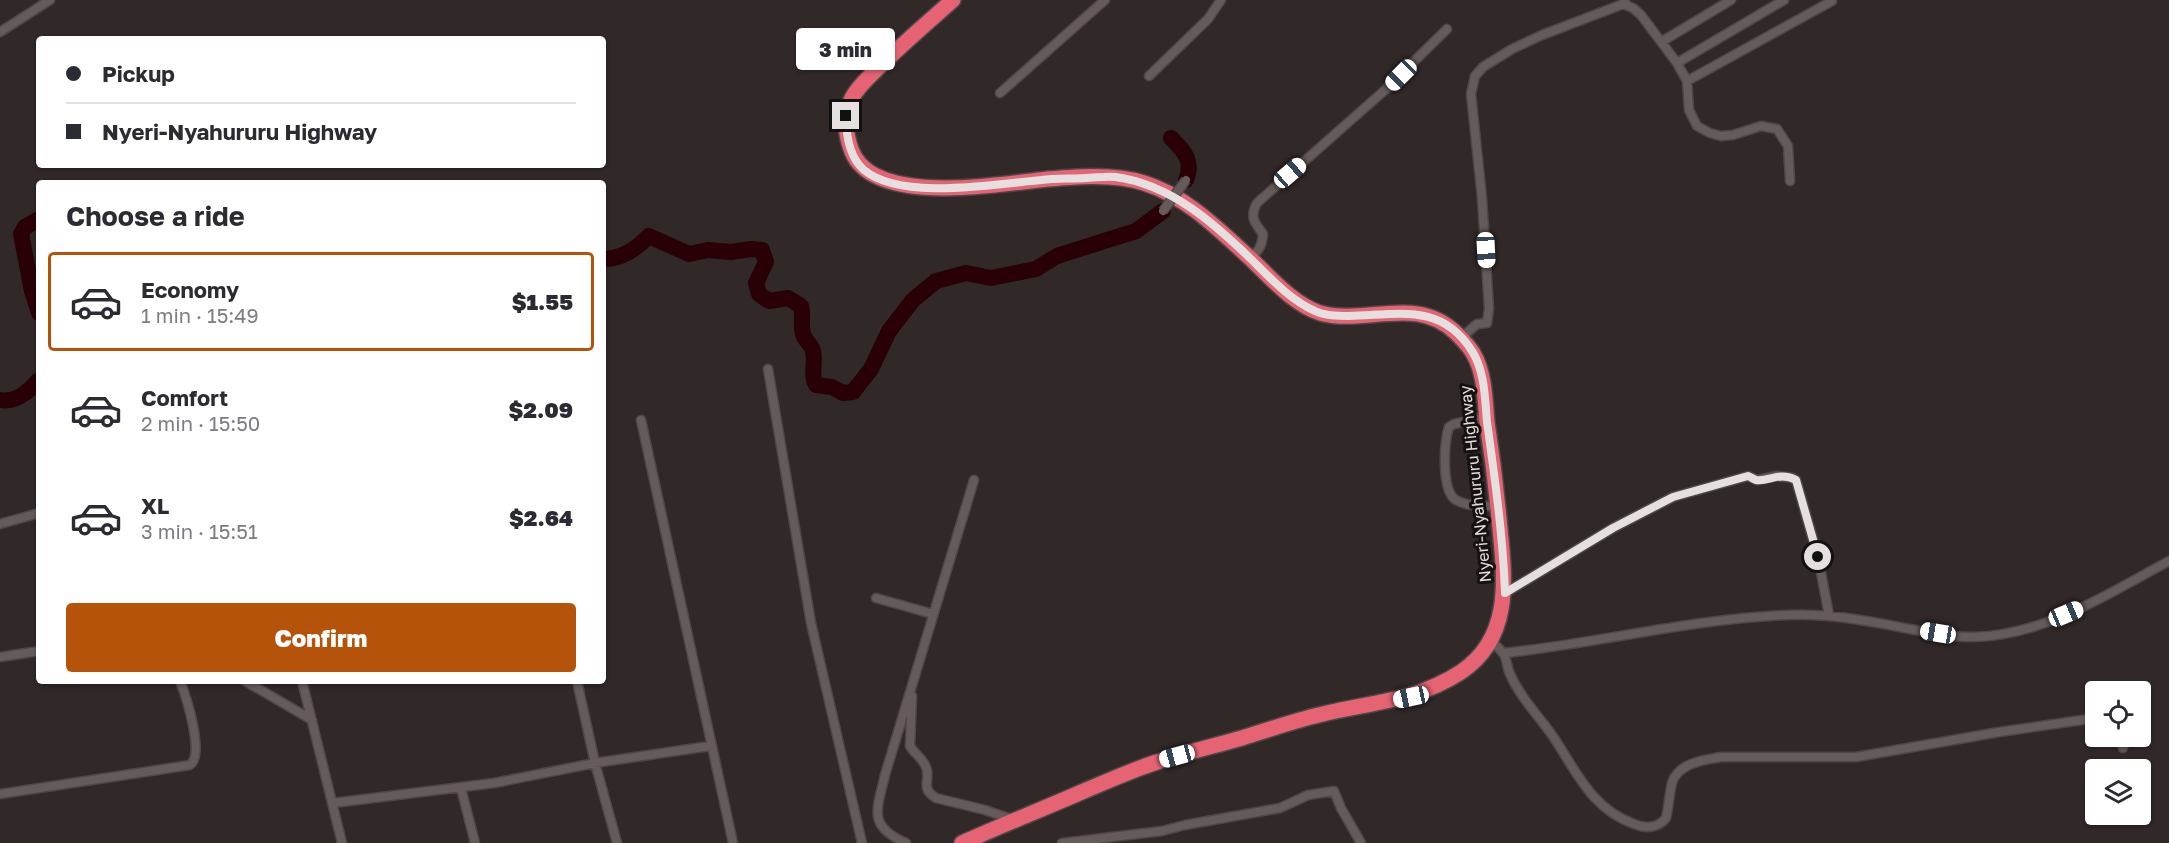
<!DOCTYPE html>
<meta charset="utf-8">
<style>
:root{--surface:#fff;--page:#f2f2f3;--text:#2b2b33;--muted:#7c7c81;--line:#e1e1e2;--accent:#b45309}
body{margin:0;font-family:"Golos Text",sans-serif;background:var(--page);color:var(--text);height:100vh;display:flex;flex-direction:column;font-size:22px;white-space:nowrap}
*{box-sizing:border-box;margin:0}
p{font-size:20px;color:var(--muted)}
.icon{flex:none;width:33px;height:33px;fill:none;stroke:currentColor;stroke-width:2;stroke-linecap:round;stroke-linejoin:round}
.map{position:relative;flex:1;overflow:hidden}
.sheet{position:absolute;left:36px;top:180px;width:570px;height:504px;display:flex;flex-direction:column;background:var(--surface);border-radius:6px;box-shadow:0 2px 4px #0004}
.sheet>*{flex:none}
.hud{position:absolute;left:36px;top:36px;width:570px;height:132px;border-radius:6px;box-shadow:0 2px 4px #0004;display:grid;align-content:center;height:132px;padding:0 30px;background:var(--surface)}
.tools{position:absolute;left:2085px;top:681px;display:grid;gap:12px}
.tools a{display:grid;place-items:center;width:66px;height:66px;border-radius:6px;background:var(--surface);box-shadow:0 2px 4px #0004;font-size:30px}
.end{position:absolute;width:27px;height:27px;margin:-14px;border:8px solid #e5dfdf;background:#111;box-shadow:0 0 0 3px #111}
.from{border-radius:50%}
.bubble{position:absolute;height:42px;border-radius:6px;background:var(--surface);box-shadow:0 2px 4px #0004;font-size:20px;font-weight:800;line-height:42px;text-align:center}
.car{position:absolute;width:18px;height:36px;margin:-18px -9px;border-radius:8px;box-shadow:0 0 4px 2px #0007;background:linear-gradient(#fff 24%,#345 0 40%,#fff 0 76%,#345 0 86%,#fff 0)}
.hud b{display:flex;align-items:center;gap:21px;height:57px;font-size:22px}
.hud b+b{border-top:2px solid var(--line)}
.hud i{width:15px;height:15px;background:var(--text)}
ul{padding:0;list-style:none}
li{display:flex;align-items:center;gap:18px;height:99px;margin:0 12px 9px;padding:0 18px;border:3px solid transparent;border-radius:6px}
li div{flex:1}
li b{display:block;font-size:22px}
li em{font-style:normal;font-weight:800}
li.current{border-color:var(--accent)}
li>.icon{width:54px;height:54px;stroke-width:1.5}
h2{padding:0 30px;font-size:27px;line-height:72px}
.cta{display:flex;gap:12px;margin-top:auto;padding:12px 30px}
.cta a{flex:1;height:69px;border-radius:6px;background:var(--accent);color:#fff;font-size:24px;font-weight:800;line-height:69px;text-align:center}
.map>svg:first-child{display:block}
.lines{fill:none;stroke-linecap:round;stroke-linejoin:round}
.river{stroke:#280005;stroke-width:16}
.street-casing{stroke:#4e4747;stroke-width:11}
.highway-casing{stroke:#4e4747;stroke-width:18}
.street{stroke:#655b5b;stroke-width:8}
.highway{stroke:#e66373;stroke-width:15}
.street-bridge-casing{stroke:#4e4747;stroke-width:11;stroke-linecap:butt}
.street-bridge{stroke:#655b5b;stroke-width:8}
.route{stroke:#e5dfdf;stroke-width:8}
.labels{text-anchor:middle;stroke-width:6;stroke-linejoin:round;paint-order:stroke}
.street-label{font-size:16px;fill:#e5dfdf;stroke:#161212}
</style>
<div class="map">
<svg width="2169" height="843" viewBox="0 0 2169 843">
<rect width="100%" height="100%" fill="#312828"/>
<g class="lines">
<!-- river -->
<path class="river" d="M1171,138C1184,151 1194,161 1186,180
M39,219L25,227L21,234L32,291L39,313
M603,259C622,259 636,249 649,236L689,254L708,250L731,252L751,249L762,250L766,262L756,283L759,294L769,301L788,298L801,306C804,316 800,324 803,334C805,341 812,345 813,351C816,363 810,375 816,385L832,387L843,393L853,392L871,369L889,331L913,300L936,281L966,273L991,278L1036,269L1057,256L1136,231L1163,211
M0,400C16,403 29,391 39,380"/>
<!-- street casing -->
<g class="street-casing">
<path id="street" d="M1625,0L1623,4L1633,8L1641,15L1677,63L1687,81L1689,110L1697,126L1710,133L1721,136L1733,135L1761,126L1777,129L1788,146L1790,181
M0,32L50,0
M1661,42L1731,0
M1677,63L1784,0
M1149,76L1208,19L1221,0
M1687,81L1832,1
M1000,93L1105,0
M1250,258C1259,251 1262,246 1263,234C1255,223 1249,217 1257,203L1385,90L1447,29
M1461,338L1477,324L1487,323L1489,309L1482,198L1471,94L1475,76L1483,67L1512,49L1542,35L1623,4
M768,369L811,623L862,843
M1487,417L1454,424L1449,427C1444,442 1441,491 1456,500C1468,507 1484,506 1498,506
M641,420L733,843
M0,524L39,513
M1505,593L1613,528L1673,497L1748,476L1757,480L1777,476L1793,478L1796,480L1818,557L1829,615
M876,598L933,614
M1491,639C1494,644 1499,648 1503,653C1507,658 1507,668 1510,674C1520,697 1538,715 1552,735C1576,770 1590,808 1634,824C1646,829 1658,828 1666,818C1669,806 1669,795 1672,783C1678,763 1703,760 1721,757H1856L1999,732L2096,718
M1504,653C1599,643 1692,619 1787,615C1844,612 1898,629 1953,636C2030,645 2105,595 2169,561
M0,657L39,651
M245,681L312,720
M302,681L342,843
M577,681L595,763L617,843
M912,696L910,746C914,753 921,757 925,765C933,779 918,787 936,798L985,810L1014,820
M2122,736L2123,748
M461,788L475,843
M0,794L190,765C205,755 186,696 180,681
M333,803L494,783L595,763L710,746
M906,843C867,826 877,810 885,775L974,480
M1062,843L1162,831L1185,825L1280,808L1308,795L1334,791L1341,808L1361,843"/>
</g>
<!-- highway casing -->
<g class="highway-casing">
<path id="highway" d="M953,0C927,23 900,46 875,71C867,79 857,88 852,98C843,115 845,132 851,149C870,206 993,185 1039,180C1071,177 1113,173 1144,183C1186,196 1219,230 1251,259C1271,278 1293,304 1320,313C1366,326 1416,294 1456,333C1462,339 1469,346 1473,353C1485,373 1485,400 1487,422C1492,454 1496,486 1499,518C1504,573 1515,636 1461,672C1418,700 1375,702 1327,713C1299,719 1271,729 1242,738C1214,746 1185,753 1157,762C1132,770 1108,781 1084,791C1043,809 1002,825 962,843"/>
</g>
<!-- street -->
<use href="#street" class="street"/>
<!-- highway -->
<use href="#highway" class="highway"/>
<!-- street-bridge casing -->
<g class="street-bridge-casing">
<path id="street-bridge" d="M1163,211L1186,180"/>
</g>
<!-- street-bridge -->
<use href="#street-bridge" class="street-bridge"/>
</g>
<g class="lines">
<!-- route -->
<path class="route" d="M846,116C846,134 849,157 864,170C901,201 996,184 1041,180C1056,178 1071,179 1085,178C1095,178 1105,176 1115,177C1171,184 1215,224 1254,262C1272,280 1292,301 1315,311C1325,316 1338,316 1349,316C1397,315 1441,302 1472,351C1485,371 1485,400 1487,422C1495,479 1503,536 1505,593L1613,528L1673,497L1748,476C1751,477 1753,479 1756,480C1769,482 1780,471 1796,480L1818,557"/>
</g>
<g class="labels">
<!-- street labels -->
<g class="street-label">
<text transform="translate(1475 484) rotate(-96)" y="6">Nyeri-Nyahururu Highway</text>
</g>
</g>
</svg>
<div class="tools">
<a><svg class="icon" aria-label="locate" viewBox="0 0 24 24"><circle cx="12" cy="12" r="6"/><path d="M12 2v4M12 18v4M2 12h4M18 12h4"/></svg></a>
<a><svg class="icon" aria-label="layers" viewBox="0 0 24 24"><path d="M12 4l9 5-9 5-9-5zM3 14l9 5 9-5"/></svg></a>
</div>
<i class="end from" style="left:1818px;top:557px"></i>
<i class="end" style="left:846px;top:116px"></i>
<div class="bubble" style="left:796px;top:28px;width:99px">3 min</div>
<i class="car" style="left:1401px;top:75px;rotate:225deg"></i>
<i class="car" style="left:1290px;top:173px;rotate:49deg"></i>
<i class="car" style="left:1486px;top:250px;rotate:177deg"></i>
<i class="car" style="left:2066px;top:614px;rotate:67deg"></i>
<i class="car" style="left:1938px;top:633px;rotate:280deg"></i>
<i class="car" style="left:1411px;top:697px;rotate:258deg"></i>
<i class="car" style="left:1177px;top:756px;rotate:255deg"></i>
<div class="hud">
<b><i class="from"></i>Pickup</b>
<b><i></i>Nyeri-Nyahururu Highway</b>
</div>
<section class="sheet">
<h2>Choose a ride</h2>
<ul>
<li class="current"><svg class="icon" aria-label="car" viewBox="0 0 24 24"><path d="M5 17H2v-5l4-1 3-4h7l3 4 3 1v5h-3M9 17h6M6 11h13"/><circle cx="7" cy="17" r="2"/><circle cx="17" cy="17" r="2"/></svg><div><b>Economy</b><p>1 min · 15:49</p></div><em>$1.55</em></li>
<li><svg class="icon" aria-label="car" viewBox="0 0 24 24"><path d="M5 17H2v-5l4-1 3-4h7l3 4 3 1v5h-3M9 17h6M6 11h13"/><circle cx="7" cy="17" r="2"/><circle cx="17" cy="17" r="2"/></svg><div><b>Comfort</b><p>2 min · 15:50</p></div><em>$2.09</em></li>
<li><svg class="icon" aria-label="car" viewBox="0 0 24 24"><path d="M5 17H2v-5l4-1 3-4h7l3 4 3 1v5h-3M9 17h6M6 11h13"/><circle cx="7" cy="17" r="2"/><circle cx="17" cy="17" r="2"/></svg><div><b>XL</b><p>3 min · 15:51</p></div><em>$2.64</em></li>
</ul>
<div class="cta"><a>Confirm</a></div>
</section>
</div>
